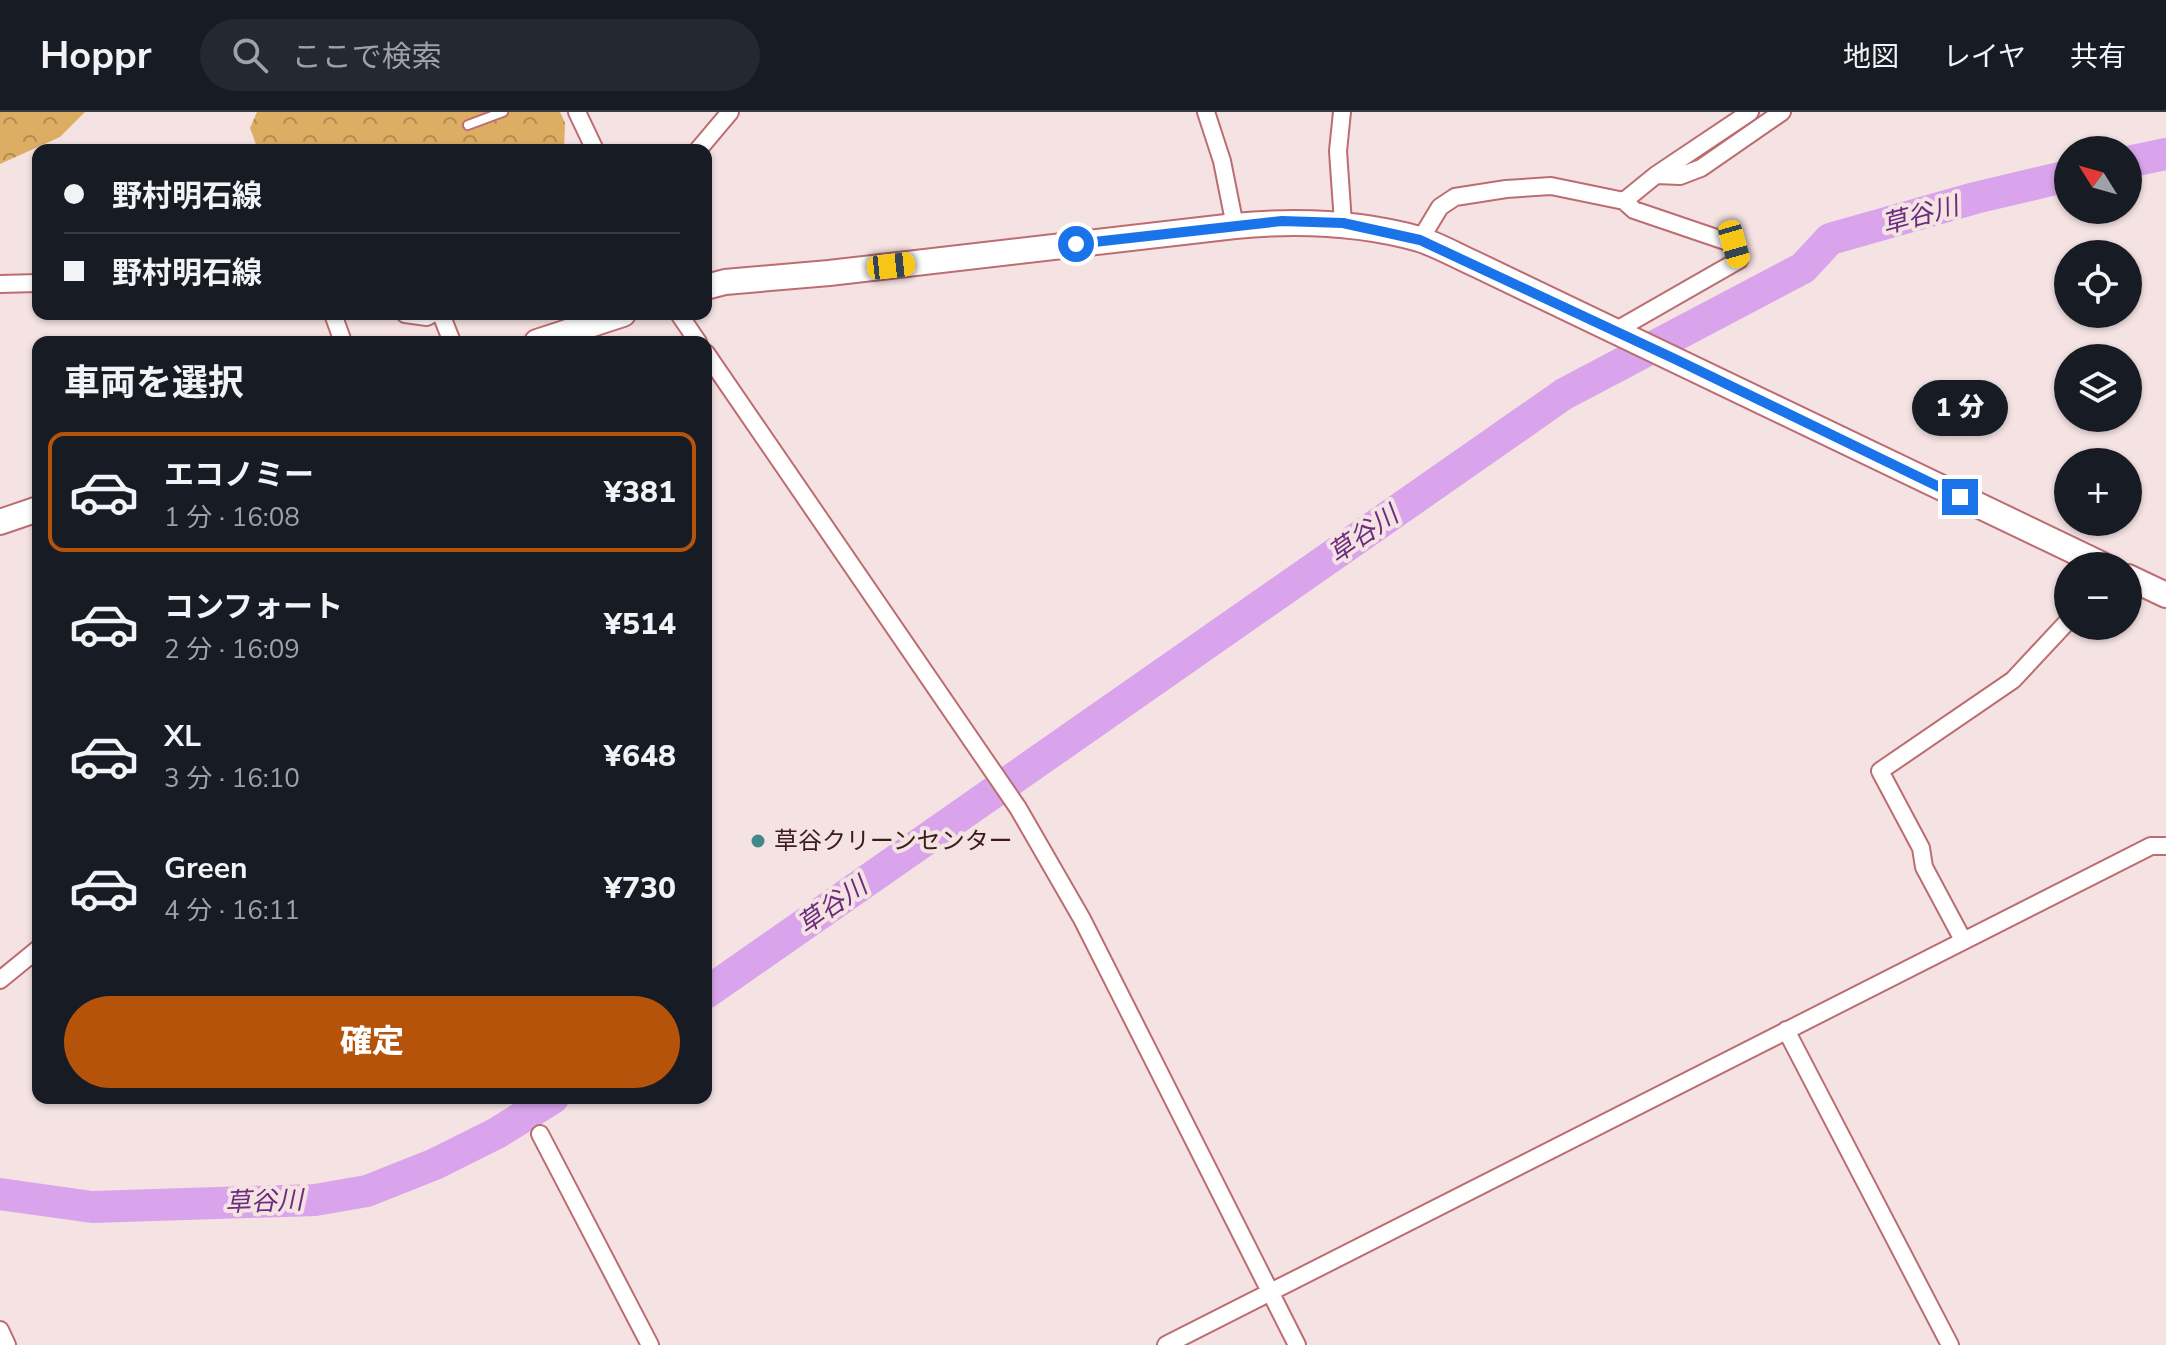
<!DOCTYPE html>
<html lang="ja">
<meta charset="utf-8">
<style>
:root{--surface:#171b24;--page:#242831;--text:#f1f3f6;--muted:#9ea1a6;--line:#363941;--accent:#b45309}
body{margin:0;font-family:"Nunito Sans","Noto Sans JP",sans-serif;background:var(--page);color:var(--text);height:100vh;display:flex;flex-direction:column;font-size:30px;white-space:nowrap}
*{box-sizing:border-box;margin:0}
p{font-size:26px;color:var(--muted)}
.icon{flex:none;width:44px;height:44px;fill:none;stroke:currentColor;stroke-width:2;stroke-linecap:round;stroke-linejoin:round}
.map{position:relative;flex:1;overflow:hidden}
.panel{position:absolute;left:32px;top:224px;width:680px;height:768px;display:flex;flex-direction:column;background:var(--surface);border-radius:16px;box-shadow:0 2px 6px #0004}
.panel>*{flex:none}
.top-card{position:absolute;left:32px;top:32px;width:680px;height:176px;border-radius:16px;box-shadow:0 2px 6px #0004;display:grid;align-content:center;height:176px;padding:0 32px;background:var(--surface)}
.needle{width:52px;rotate:307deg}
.controls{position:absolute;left:2054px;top:24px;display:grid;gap:16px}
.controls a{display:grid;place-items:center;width:88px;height:88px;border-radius:50%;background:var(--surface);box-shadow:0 2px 6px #0004;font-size:40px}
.end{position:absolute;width:36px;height:36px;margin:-18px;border:10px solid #1a73e8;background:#fff;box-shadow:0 0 0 4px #fff}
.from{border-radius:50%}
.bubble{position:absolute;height:56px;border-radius:28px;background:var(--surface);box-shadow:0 2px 6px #0004;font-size:26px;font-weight:800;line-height:56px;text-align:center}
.car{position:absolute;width:24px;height:48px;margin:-24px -12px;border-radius:10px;box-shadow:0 0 6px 2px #0007;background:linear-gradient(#f5c518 24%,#345 0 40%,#f5c518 0 76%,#345 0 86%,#f5c518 0)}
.top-card b{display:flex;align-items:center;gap:28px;height:76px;font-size:30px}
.top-card b+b{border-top:2px solid var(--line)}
.top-card i{width:20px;height:20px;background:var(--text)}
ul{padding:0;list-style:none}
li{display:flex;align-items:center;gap:24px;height:120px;margin:0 16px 12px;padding:0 16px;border:4px solid transparent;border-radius:16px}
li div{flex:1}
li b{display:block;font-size:30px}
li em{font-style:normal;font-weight:800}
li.selected{border-color:var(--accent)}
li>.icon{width:72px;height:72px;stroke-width:1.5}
h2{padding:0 32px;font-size:36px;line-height:96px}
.button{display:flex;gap:16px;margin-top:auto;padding:16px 32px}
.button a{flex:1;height:92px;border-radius:48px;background:var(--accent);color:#fff;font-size:32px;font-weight:800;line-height:92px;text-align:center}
header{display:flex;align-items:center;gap:48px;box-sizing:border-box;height:112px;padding:0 40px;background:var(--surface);border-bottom:2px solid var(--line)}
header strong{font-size:38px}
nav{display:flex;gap:44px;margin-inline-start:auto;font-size:28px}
.search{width:560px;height:72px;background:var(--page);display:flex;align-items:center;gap:20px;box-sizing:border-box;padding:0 28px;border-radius:44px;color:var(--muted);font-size:30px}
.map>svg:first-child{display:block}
.forest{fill:url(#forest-crowns)}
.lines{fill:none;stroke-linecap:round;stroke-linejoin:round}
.river{stroke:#d9a4eb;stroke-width:32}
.service-casing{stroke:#bd6d71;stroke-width:12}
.minor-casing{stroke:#bd6d71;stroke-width:20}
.secondary-casing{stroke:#bd6d71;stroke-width:28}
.service{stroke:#fff;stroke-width:8}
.minor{stroke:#fff;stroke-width:16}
.secondary{stroke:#fff;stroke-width:24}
.route{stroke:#1a73e8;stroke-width:10}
.poi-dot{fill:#408889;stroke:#f5e2e2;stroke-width:3}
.labels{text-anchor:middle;stroke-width:8;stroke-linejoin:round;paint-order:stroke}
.poi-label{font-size:24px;fill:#3c1b1d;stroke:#f5e2e2;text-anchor:start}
.water-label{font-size:26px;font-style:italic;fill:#6b2c7f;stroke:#f5e2e2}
</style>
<header>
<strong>Hoppr</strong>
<div class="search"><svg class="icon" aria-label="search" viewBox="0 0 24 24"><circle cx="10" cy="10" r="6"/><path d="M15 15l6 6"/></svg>ここで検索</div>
<nav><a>地図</a><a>レイヤ</a><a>共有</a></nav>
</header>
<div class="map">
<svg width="2166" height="1233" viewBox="0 0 2166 1233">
<defs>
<pattern id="forest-crowns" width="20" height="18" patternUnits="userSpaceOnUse" patternTransform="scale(2)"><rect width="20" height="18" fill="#dcad63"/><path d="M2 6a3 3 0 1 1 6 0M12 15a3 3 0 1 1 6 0" fill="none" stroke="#b48c51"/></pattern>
</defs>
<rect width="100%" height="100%" fill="#f5e2e2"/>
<!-- forest -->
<path class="forest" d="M0,0H85L60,25L0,52Z
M257,0H560L565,11L564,38H258L250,16Z"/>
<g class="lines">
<!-- river -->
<path class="river" d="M2128,50L2166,42
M706,881L1564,282L1803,156L1830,127L1975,86L2068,64
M0,1082L92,1095L315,1088L367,1079L435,1052L497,1021L553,986"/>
<!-- service casing -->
<g class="service-casing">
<path id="service" d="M468,13L503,0"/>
</g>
<!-- minor casing -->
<g class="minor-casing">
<path id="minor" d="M577,0L595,38
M1206,0L1222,49L1235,114
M1342,0L1338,39L1343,111
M698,38L730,0
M1656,63L1680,64L1701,56L1782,0
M1420,128L1440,95L1455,85L1506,77L1551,74L1624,89L1656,63L1750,0
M0,172L38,171
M333,202L343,230
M405,202L427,205L432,202
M441,202L452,230
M679,202L698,230
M1615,219L1739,148L1734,132L1634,98L1624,89
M706,241L1018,696L1082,807L1297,1233
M1963,828L1924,755L1921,736L1880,659L2013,568L2068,509
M0,868L38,837
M1786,918L1950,1233
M540,1022L650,1233
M0,1218L7,1233
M1166,1233L2151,734H2166"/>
</g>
<!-- secondary casing -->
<g class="secondary-casing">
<path id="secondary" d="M706,175L725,170L829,161L1235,114C1298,108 1358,110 1419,127C1438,133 1457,144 1475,152L2105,454
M537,230L623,202
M0,410L38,397
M2128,465L2166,483"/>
</g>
<!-- service -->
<use href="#service" class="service"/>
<!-- minor -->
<use href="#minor" class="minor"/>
<!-- secondary -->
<use href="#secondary" class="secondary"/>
</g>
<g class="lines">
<!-- route -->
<path class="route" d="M1076,132L1282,109L1343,111L1420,128L1677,248L1960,385"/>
</g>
<!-- markers -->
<circle class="poi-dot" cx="758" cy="729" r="8"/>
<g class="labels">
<!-- poi labels -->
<g class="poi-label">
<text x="774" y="737">草谷クリーンセンター</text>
</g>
<!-- water labels -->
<g class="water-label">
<text transform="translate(1920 103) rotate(-15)" y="9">草谷川</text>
<text transform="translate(1363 422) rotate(-35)" y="9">草谷川</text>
<text transform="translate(832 793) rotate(-35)" y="9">草谷川</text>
<text transform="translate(264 1089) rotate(-2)" y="9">草谷川</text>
</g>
</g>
</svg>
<div class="controls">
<a><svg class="needle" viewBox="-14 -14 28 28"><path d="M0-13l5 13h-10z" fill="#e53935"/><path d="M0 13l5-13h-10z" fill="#9ea1a6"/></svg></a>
<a><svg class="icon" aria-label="locate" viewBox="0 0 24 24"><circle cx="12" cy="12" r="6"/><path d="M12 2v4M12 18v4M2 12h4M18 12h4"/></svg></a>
<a><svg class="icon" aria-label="layers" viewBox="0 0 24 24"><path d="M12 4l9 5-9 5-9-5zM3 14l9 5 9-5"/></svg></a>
<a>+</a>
<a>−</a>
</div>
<i class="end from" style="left:1076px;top:132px"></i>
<i class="end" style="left:1960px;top:385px"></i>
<div class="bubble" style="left:1912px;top:268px;width:96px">1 分</div>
<i class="car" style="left:1734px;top:132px;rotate:164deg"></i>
<i class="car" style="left:891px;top:154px;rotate:84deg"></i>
<div class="top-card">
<b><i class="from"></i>野村明石線</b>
<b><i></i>野村明石線</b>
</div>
<section class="panel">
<h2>車両を選択</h2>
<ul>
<li class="selected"><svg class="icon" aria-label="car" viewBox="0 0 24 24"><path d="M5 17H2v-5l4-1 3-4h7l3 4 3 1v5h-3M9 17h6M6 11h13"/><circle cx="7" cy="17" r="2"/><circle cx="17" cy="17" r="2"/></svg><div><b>エコノミー</b><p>1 分 · 16:08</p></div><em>¥381</em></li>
<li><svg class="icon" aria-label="car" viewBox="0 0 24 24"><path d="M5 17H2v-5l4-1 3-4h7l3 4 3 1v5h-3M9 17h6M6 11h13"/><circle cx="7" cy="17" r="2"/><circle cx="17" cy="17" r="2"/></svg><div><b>コンフォート</b><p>2 分 · 16:09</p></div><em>¥514</em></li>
<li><svg class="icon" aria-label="car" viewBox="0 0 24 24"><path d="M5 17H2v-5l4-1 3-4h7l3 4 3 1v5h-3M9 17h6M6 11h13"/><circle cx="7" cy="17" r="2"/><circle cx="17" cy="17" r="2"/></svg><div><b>XL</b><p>3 分 · 16:10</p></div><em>¥648</em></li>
<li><svg class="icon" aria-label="car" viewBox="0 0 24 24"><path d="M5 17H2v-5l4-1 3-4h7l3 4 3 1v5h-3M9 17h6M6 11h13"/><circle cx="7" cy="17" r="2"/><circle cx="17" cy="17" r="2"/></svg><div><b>Green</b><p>4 分 · 16:11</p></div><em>¥730</em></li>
</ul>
<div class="button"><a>確定</a></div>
</section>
</div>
